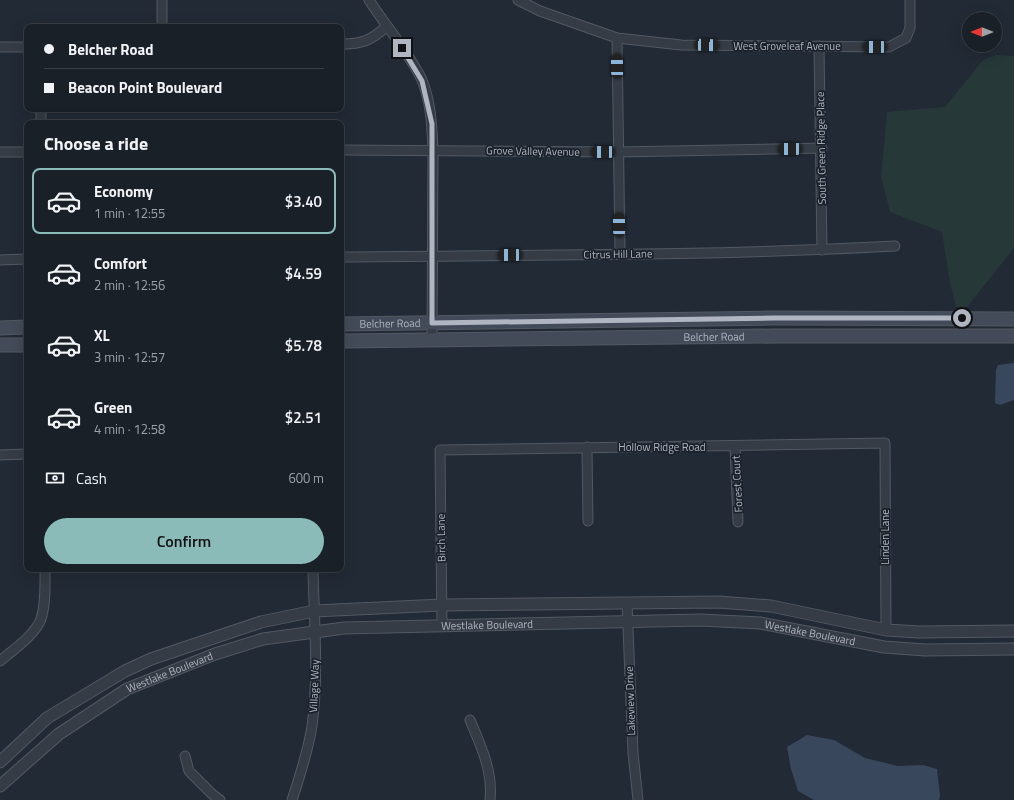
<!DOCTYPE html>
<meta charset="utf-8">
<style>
:root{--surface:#1a2028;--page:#272d34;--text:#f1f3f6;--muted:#9fa3a8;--line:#383e45;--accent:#8bbbb9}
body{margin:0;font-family:"Titillium Web",sans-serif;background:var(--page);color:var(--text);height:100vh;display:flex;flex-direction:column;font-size:15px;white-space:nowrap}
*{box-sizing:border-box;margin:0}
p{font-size:13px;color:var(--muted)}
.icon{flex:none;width:22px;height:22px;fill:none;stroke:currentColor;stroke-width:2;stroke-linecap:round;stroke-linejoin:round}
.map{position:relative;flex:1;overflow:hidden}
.details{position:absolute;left:24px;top:120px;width:320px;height:452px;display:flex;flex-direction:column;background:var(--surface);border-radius:8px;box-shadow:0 4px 16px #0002,0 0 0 1px var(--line)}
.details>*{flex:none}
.banner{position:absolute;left:24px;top:24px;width:320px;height:88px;border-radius:8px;box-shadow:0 4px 16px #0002,0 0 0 1px var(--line);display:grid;align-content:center;height:88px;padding:0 20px;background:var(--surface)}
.needle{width:26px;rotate:270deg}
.controls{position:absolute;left:962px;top:12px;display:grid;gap:8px}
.controls a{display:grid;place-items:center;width:40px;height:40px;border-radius:50%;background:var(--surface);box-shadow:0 4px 16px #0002,0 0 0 1px var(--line);font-size:20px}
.end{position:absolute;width:18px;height:18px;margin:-9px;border:5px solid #afb6c2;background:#111;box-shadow:0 0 0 2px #111}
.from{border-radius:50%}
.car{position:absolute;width:12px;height:24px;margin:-12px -6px;border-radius:5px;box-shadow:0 0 3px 1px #0007;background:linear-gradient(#222 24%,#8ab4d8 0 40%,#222 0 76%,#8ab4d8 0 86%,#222 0)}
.banner b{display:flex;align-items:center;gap:14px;height:38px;font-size:15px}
.banner b+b{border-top:1px solid var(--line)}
.banner i{width:10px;height:10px;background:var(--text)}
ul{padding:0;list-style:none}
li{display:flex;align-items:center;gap:12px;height:66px;margin:0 8px 6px;padding:0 12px;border:2px solid transparent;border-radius:8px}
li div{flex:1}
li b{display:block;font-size:15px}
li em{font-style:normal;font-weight:600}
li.current{border-color:var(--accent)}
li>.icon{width:36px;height:36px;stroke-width:1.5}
h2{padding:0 20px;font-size:18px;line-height:48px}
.pay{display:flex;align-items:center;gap:10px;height:44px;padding:0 20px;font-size:15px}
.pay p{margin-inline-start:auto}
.action{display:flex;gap:8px;margin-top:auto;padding:8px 20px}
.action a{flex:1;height:46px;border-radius:24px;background:var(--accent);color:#111;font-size:16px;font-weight:600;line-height:46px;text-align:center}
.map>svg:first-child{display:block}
.green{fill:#273838}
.water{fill:#39475d}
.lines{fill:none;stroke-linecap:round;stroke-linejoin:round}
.minor-casing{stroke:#525963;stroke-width:11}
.tertiary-casing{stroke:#525963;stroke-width:13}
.secondary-casing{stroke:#525963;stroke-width:15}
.minor{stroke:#353c45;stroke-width:9}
.tertiary{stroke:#353c45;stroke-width:11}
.secondary{stroke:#434b58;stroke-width:13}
.route{stroke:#afb6c2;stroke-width:5}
.labels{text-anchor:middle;stroke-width:3.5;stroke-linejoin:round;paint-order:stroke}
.street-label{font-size:11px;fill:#afb6c2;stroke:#1a212a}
</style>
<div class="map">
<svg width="1014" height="800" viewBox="0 0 1014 800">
<rect width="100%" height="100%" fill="#222a35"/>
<!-- green -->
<path class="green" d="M996,55L1014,56V248L967,307H956L950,283L942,232L890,212L881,177L887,112L945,107L983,60Z"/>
<!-- water -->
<path class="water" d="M1014,363V400L1000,405L995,403L996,370L998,365Z
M807,735L834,740L865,758L898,766L923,765L937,769L940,796L939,800H814L798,791L791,769L787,747Z"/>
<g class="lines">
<!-- minor casing -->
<g class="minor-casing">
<path id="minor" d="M162,0V27
M369,0C385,25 410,54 422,80C431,102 432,127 433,150L432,341
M518,0L540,11L617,38L681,45L889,47L906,38L910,28V0
M617,38L620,254
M341,44C362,44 370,41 386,27
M819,46L822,250
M0,47H27
M41,109V123
M341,150L618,152L822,148
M0,152H27
M341,257C526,255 711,256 895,246
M0,260L27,259
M587,447L588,521
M735,447L738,522
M0,455L27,454
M627,603L633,753L638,800
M442,626L440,450L885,443L886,630
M0,661C13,650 35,635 41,619C46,603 45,585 45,569
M470,720C481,746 493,771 490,800
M185,756L189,771L212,794L220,800
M292,800C300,776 308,751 312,726C319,674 314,621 313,569"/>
</g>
<!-- tertiary casing -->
<g class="tertiary-casing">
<g id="tertiary">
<path d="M0,762L47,718L125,671L151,659L261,622L314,611L442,605L719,602L771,606L886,630L919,632L1014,631"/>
<path id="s1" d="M0,786L59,734L127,689L215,654L263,639L344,628L701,620L760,623L884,647L925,650L1014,649"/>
</g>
</g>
<!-- secondary casing -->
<g class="secondary-casing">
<g id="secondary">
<path id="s2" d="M341,324L774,318L1014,319"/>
<path d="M0,328L27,327"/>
<path id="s3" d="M341,341L774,336H1014"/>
<path d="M0,345H27"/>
</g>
</g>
<!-- minor -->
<use href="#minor" class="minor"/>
<!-- tertiary -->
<use href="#tertiary" class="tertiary"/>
<!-- secondary -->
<use href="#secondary" class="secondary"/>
</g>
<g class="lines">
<!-- route -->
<path class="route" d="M402,48L422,81L432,124V323L774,318H962"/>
</g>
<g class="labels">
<!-- street labels -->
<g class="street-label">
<text x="787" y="50">West Groveleaf Avenue</text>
<text transform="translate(821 148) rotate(-91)" y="4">South Green Ridge Place</text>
<text transform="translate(533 151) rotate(1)" y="4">Grove Valley Avenue</text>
<text transform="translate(618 254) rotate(-1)" y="4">Citrus Hill Lane</text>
<text dy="4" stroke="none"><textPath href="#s2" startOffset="49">Belcher Road</textPath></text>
<text dy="4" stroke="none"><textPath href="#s3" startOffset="373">Belcher Road</textPath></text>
<text x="662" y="451">Hollow Ridge Road</text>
<text transform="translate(737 484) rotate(-93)" y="4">Forest Court</text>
<text transform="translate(885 537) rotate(-90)" y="4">Linden Lane</text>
<text transform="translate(441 538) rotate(-91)" y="4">Birch Lane</text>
<text dy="4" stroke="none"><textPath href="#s1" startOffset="530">Westlake Boulevard</textPath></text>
<text dy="4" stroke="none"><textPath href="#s1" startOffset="854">Westlake Boulevard</textPath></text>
<text dy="4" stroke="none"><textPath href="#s1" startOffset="206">Westlake Boulevard</textPath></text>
<text transform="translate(314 686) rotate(-88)" y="4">Village Way</text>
<text transform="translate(630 701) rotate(-92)" y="4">Lakeview Drive</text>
</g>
</g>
</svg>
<div class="controls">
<a><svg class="needle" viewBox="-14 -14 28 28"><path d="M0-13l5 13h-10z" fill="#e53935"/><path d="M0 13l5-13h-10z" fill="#9fa3a8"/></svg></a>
</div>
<i class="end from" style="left:962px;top:318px"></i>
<i class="end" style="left:402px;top:48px"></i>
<i class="car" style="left:707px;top:45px;rotate:92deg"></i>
<i class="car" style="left:875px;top:47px;rotate:270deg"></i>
<i class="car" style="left:617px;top:66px;rotate:359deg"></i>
<i class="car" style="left:790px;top:149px;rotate:269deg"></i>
<i class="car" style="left:603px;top:152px;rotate:270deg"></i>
<i class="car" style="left:619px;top:225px;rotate:359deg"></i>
<i class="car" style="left:510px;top:255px;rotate:269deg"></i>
<div class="banner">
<b><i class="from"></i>Belcher Road</b>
<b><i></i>Beacon Point Boulevard</b>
</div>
<section class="details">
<h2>Choose a ride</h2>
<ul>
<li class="current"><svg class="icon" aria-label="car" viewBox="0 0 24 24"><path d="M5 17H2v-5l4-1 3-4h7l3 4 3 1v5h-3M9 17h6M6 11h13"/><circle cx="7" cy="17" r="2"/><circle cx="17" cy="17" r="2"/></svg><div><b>Economy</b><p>1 min · 12:55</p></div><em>$3.40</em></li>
<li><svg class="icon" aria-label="car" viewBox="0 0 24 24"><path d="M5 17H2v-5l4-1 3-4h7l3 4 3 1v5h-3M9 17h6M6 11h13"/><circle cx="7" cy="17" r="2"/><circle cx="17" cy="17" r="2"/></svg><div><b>Comfort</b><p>2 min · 12:56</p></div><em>$4.59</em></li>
<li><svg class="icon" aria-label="car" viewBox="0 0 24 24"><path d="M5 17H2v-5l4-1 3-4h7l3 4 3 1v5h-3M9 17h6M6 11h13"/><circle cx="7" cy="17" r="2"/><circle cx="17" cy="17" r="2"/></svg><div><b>XL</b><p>3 min · 12:57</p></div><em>$5.78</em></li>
<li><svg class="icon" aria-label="car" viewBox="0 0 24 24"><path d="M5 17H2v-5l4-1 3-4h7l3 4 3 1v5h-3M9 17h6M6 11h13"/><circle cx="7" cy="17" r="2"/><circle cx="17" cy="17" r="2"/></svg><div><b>Green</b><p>4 min · 12:58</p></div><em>$2.51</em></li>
</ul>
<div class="pay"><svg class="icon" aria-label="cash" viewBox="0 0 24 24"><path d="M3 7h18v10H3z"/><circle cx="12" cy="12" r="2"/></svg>Cash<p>600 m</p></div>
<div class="action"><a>Confirm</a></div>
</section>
</div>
